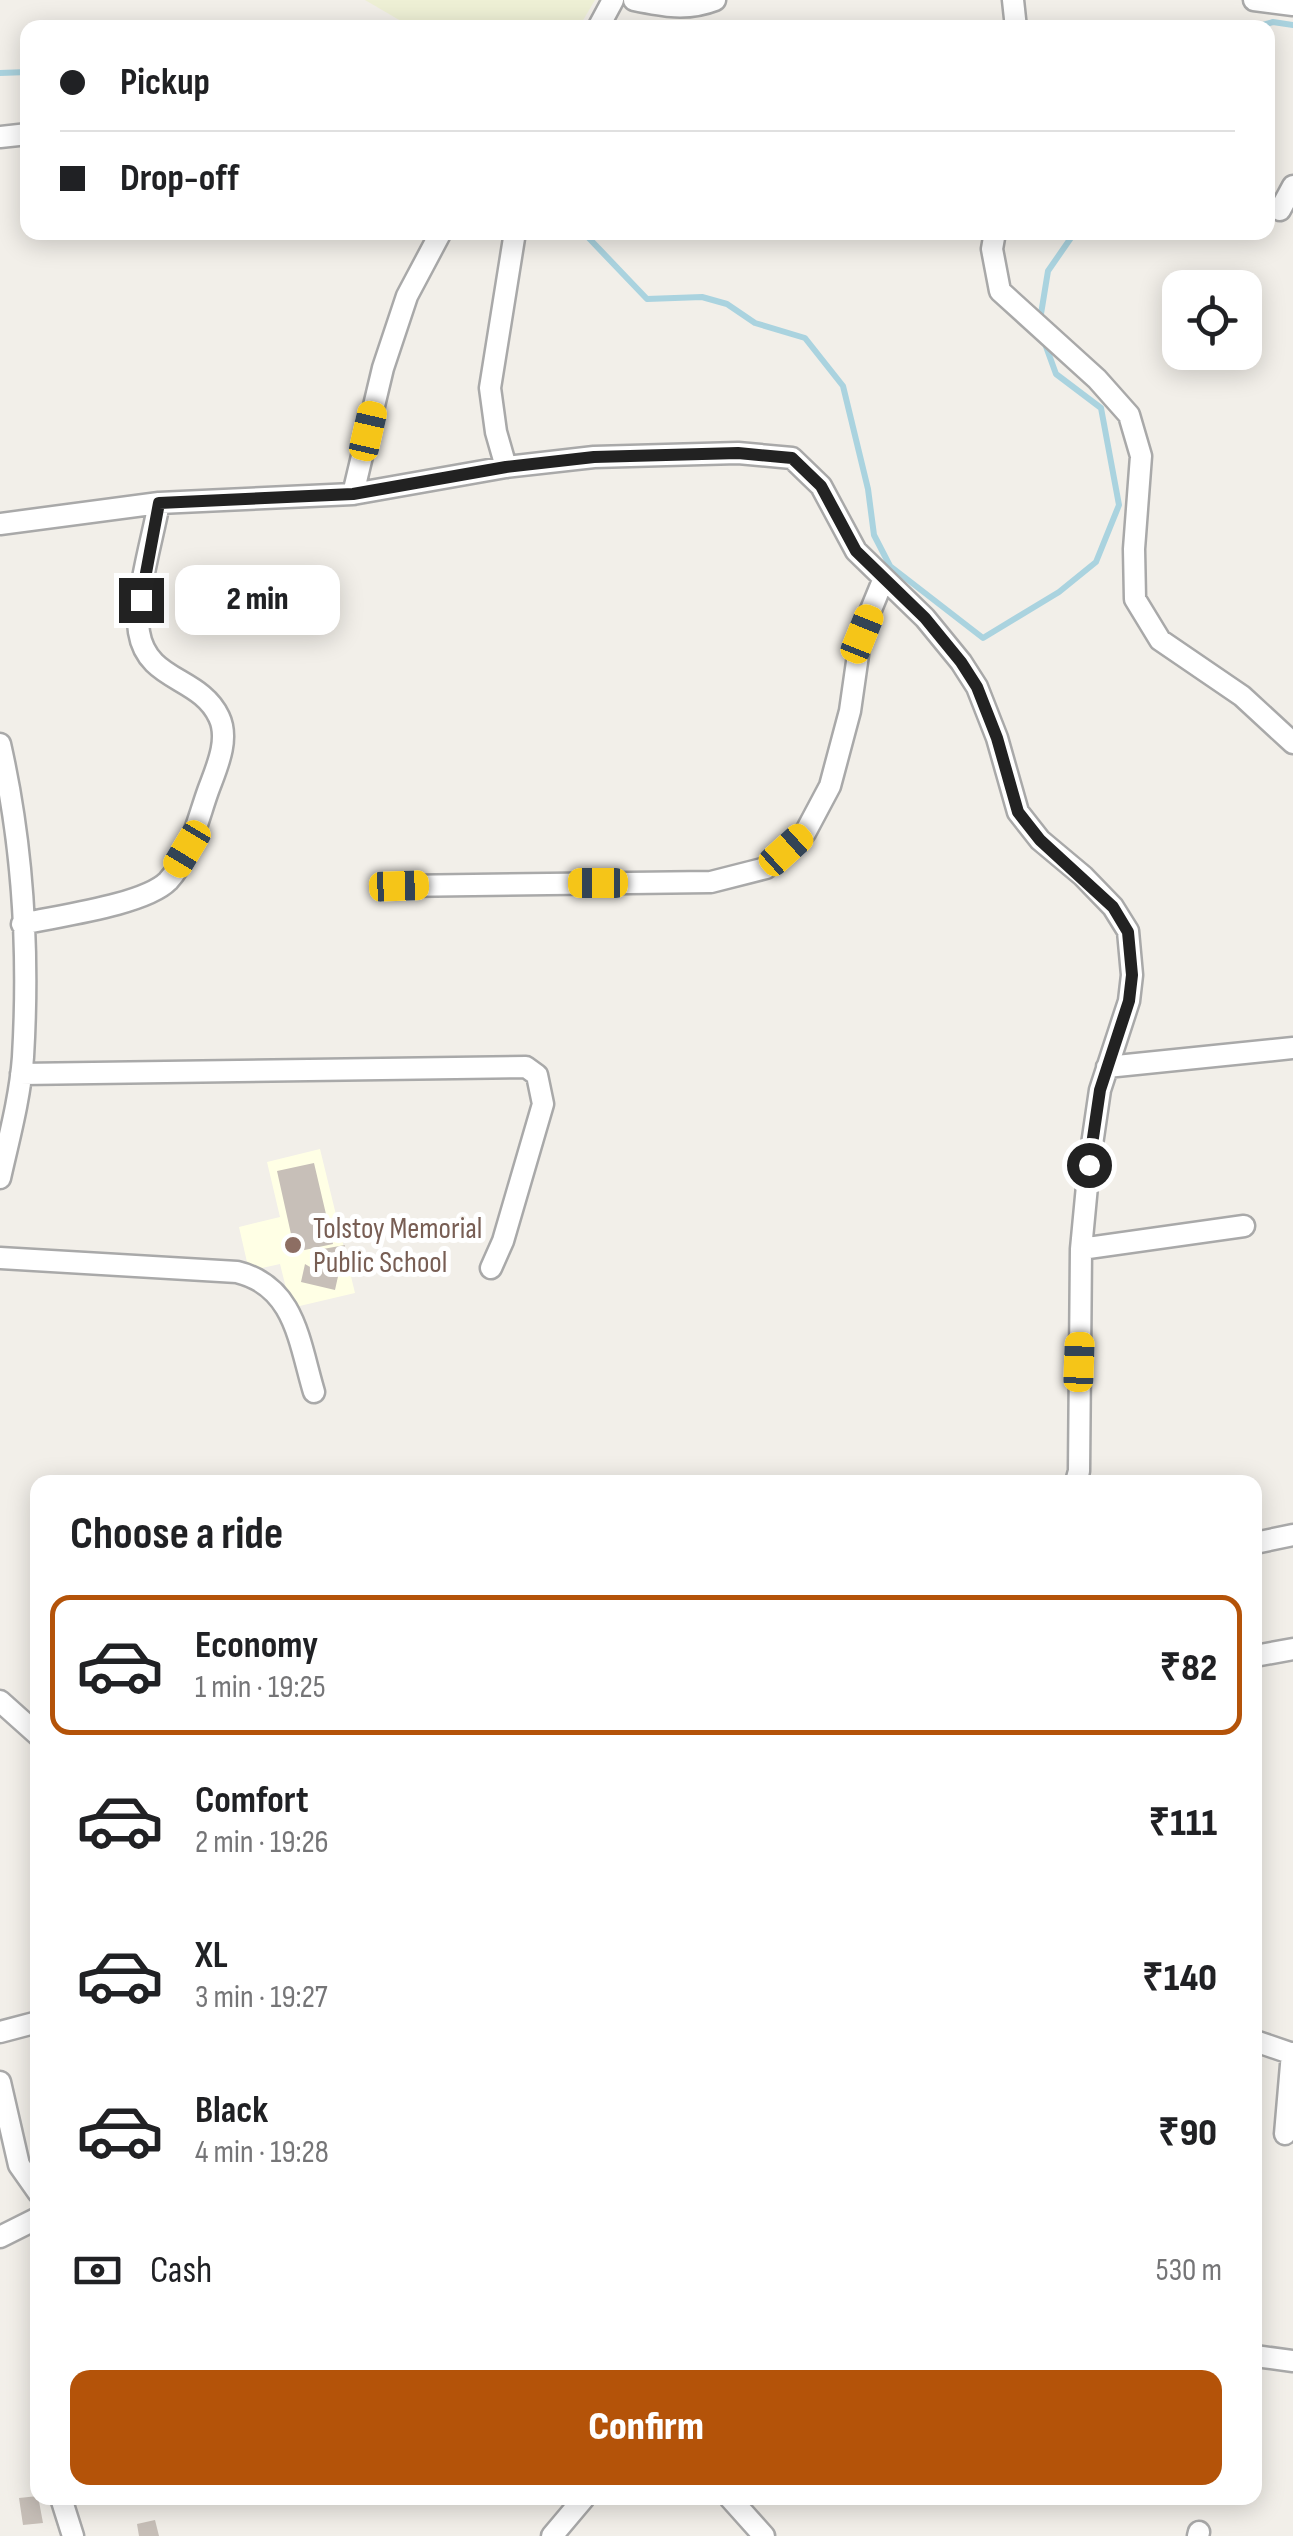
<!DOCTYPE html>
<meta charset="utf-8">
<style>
:root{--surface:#fff;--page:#f6f6f6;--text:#202124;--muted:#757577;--line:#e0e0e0;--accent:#b45309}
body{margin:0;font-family:"Sofia Sans Condensed",sans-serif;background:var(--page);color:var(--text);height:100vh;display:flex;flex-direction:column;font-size:38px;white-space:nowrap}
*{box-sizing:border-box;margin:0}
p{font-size:32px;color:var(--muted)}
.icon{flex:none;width:55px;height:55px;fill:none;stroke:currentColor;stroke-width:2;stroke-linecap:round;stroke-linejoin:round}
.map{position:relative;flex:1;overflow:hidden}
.panel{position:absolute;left:30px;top:1475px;width:1232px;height:1030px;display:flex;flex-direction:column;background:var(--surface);border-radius:20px;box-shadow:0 5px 25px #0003}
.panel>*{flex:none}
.banner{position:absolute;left:20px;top:20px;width:1255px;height:220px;border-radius:20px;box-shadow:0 5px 25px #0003;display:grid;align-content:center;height:220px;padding:0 40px;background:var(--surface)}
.buttons{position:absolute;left:1162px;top:270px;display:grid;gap:20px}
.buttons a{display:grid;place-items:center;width:100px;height:100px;border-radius:20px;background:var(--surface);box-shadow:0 5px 25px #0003;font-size:50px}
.end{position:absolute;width:45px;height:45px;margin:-22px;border:12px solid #222;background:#fff;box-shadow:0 0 0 5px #fff}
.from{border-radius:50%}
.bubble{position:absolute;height:70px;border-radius:20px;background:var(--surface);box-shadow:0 5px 25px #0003;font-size:32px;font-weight:800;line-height:70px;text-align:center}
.car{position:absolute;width:30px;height:60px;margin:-30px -15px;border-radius:12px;box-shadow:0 0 8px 2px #0007;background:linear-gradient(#f5c518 24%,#345 0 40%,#f5c518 0 76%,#345 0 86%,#f5c518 0)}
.banner b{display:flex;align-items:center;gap:35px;height:95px;font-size:38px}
.banner b+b{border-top:2px solid var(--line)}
.banner i{width:25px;height:25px;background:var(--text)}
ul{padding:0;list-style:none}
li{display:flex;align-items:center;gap:30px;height:140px;margin:0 20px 15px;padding:0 20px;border:5px solid transparent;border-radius:20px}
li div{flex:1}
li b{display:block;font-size:38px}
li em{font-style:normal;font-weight:800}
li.active{border-color:var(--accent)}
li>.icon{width:90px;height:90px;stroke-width:1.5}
h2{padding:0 40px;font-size:45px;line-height:120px}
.pay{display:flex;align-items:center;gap:25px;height:110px;padding:0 40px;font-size:38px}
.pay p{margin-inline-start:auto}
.button{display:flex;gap:20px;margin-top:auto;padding:20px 40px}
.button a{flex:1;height:115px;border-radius:20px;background:var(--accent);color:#fff;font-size:40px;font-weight:800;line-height:115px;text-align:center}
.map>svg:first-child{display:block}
.education{fill:#ffffe5}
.farmland{fill:#eef0d5}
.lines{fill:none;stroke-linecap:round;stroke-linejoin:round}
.stream{stroke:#aad3df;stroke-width:6}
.building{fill:#c7bfb8}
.minor-casing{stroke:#a9a9a9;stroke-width:25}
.minor{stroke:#fff;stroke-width:20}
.route{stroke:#222;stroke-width:12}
.education-dot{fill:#8d6e63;stroke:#fff;stroke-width:4}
.labels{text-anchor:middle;stroke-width:10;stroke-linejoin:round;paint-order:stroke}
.education-label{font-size:30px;fill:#785e54;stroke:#fff;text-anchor:start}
</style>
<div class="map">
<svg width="1293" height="2536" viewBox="0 0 1293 2536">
<rect width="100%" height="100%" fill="#f2efe9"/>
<!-- education -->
<path class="education" d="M320,1149L355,1293L291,1308L280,1264L249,1271L239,1227L280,1217L267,1162Z"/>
<!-- farmland -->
<path class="farmland" d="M365,0H595L579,27L413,28Z"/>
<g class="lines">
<!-- stream -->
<path class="stream" d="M1252,28L1273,22L1293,25
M0,73L28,72
M583,232L647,299L702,297L727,304L755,323L805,338L843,386L868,489L874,535L890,566L983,638L1059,592L1096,562L1119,505L1101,408L1056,374L1044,341
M1040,320L1048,271L1075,232"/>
</g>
<!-- building -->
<path class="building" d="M314,1163L333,1244L295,1252L277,1171Z
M345,1245L335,1290L301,1282L305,1264L322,1274L323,1249Z
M38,2496L43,2523L23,2525L19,2498Z
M155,2520L159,2536H139L137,2524Z"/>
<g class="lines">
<!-- minor casing -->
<g class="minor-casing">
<path id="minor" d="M634,0C663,6 687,11 715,0
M1013,0L1016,28
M1254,0L1293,5
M598,28L613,0
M0,137L28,134
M1280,210L1293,186
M995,232L992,249L1000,291L1097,379L1129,415L1141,456L1134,549L1135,599L1160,640L1242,696L1293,743
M506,467L496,432L490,388L515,232
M353,494L383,368L407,296L441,232
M0,524L159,503L353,494L506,467L594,457L738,453L792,458L821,486L856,551L925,618L961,662L977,687L997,738L1018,812L1040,840L1083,876L1113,907L1128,931L1132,975L1129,1001L1100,1090L1089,1165L1081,1249L1079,1471L1076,1482
M0,744C23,845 29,954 23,1057C20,1098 9,1138 0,1178
M399,886L711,882L766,868L805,833L830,786L850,711L861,634L884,578
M22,924C57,916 144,905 168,881C189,859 198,819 208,791C216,769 230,740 219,717C200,676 147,682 139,632C134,600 153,537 159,503
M1107,1067L1293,1048
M21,1074L526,1067L537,1075L543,1104L503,1241L491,1268
M1081,1249L1244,1226
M0,1258L237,1272C295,1286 299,1342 314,1392
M1255,1543L1293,1535
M1255,1656L1293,1649
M0,1701L38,1735
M0,2032L38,2022
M1255,2041L1293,2054
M0,2082L19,2165L38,2192
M1285,2134L1292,2053
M0,2237L38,2218
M1255,2356L1293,2361
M61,2498L73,2536
M730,2498L764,2536
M552,2536L584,2498
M1198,2536L1199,2532"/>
</g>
<!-- minor -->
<use href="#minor" class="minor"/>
</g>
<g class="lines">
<!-- route -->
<path class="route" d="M141,600L159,503L353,494L506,467L594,457L738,453L792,458L821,486L856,551L925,618L961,662L977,687L997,738L1018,812L1040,840L1113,907L1128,932L1132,975L1129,1001L1100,1090L1089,1165"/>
</g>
<!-- markers -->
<circle class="education-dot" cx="293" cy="1245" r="10"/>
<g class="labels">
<!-- education labels -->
<g class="education-label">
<text x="313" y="1238">Tolstoy Memorial<tspan x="313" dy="34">Public School</tspan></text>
</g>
</g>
</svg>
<div class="buttons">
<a><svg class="icon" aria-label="locate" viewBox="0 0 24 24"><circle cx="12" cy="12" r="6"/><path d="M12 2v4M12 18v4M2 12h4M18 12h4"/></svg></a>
</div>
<i class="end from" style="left:1089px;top:1165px"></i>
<i class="end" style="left:141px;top:600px"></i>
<div class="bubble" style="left:175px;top:565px;width:165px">2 min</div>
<i class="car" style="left:368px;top:431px;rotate:13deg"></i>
<i class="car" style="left:862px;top:634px;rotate:22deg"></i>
<i class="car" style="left:187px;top:849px;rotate:211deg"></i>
<i class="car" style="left:786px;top:850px;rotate:48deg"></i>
<i class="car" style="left:598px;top:883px;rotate:270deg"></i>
<i class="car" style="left:399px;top:886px;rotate:88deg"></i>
<i class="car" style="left:1079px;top:1362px;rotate:2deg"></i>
<div class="banner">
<b><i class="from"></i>Pickup</b>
<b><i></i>Drop-off</b>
</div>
<section class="panel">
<h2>Choose a ride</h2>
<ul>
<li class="active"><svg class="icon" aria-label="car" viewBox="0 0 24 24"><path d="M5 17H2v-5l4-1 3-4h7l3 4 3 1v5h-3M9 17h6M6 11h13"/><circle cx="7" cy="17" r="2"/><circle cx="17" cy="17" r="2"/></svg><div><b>Economy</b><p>1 min · 19:25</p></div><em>₹82</em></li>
<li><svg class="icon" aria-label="car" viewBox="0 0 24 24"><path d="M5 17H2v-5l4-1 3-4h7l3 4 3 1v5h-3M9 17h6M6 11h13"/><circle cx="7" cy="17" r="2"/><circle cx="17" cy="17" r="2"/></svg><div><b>Comfort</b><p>2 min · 19:26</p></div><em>₹111</em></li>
<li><svg class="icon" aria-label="car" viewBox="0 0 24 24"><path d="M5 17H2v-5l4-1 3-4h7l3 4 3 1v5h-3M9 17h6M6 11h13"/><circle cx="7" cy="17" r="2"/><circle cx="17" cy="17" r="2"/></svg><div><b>XL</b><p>3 min · 19:27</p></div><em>₹140</em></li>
<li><svg class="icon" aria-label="car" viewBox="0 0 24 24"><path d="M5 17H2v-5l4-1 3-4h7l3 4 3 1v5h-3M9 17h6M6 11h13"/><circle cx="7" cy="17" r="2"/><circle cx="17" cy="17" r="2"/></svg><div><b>Black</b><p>4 min · 19:28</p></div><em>₹90</em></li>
</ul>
<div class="pay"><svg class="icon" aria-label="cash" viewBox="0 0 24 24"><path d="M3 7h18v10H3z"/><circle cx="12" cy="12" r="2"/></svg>Cash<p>530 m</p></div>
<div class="button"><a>Confirm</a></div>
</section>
</div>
